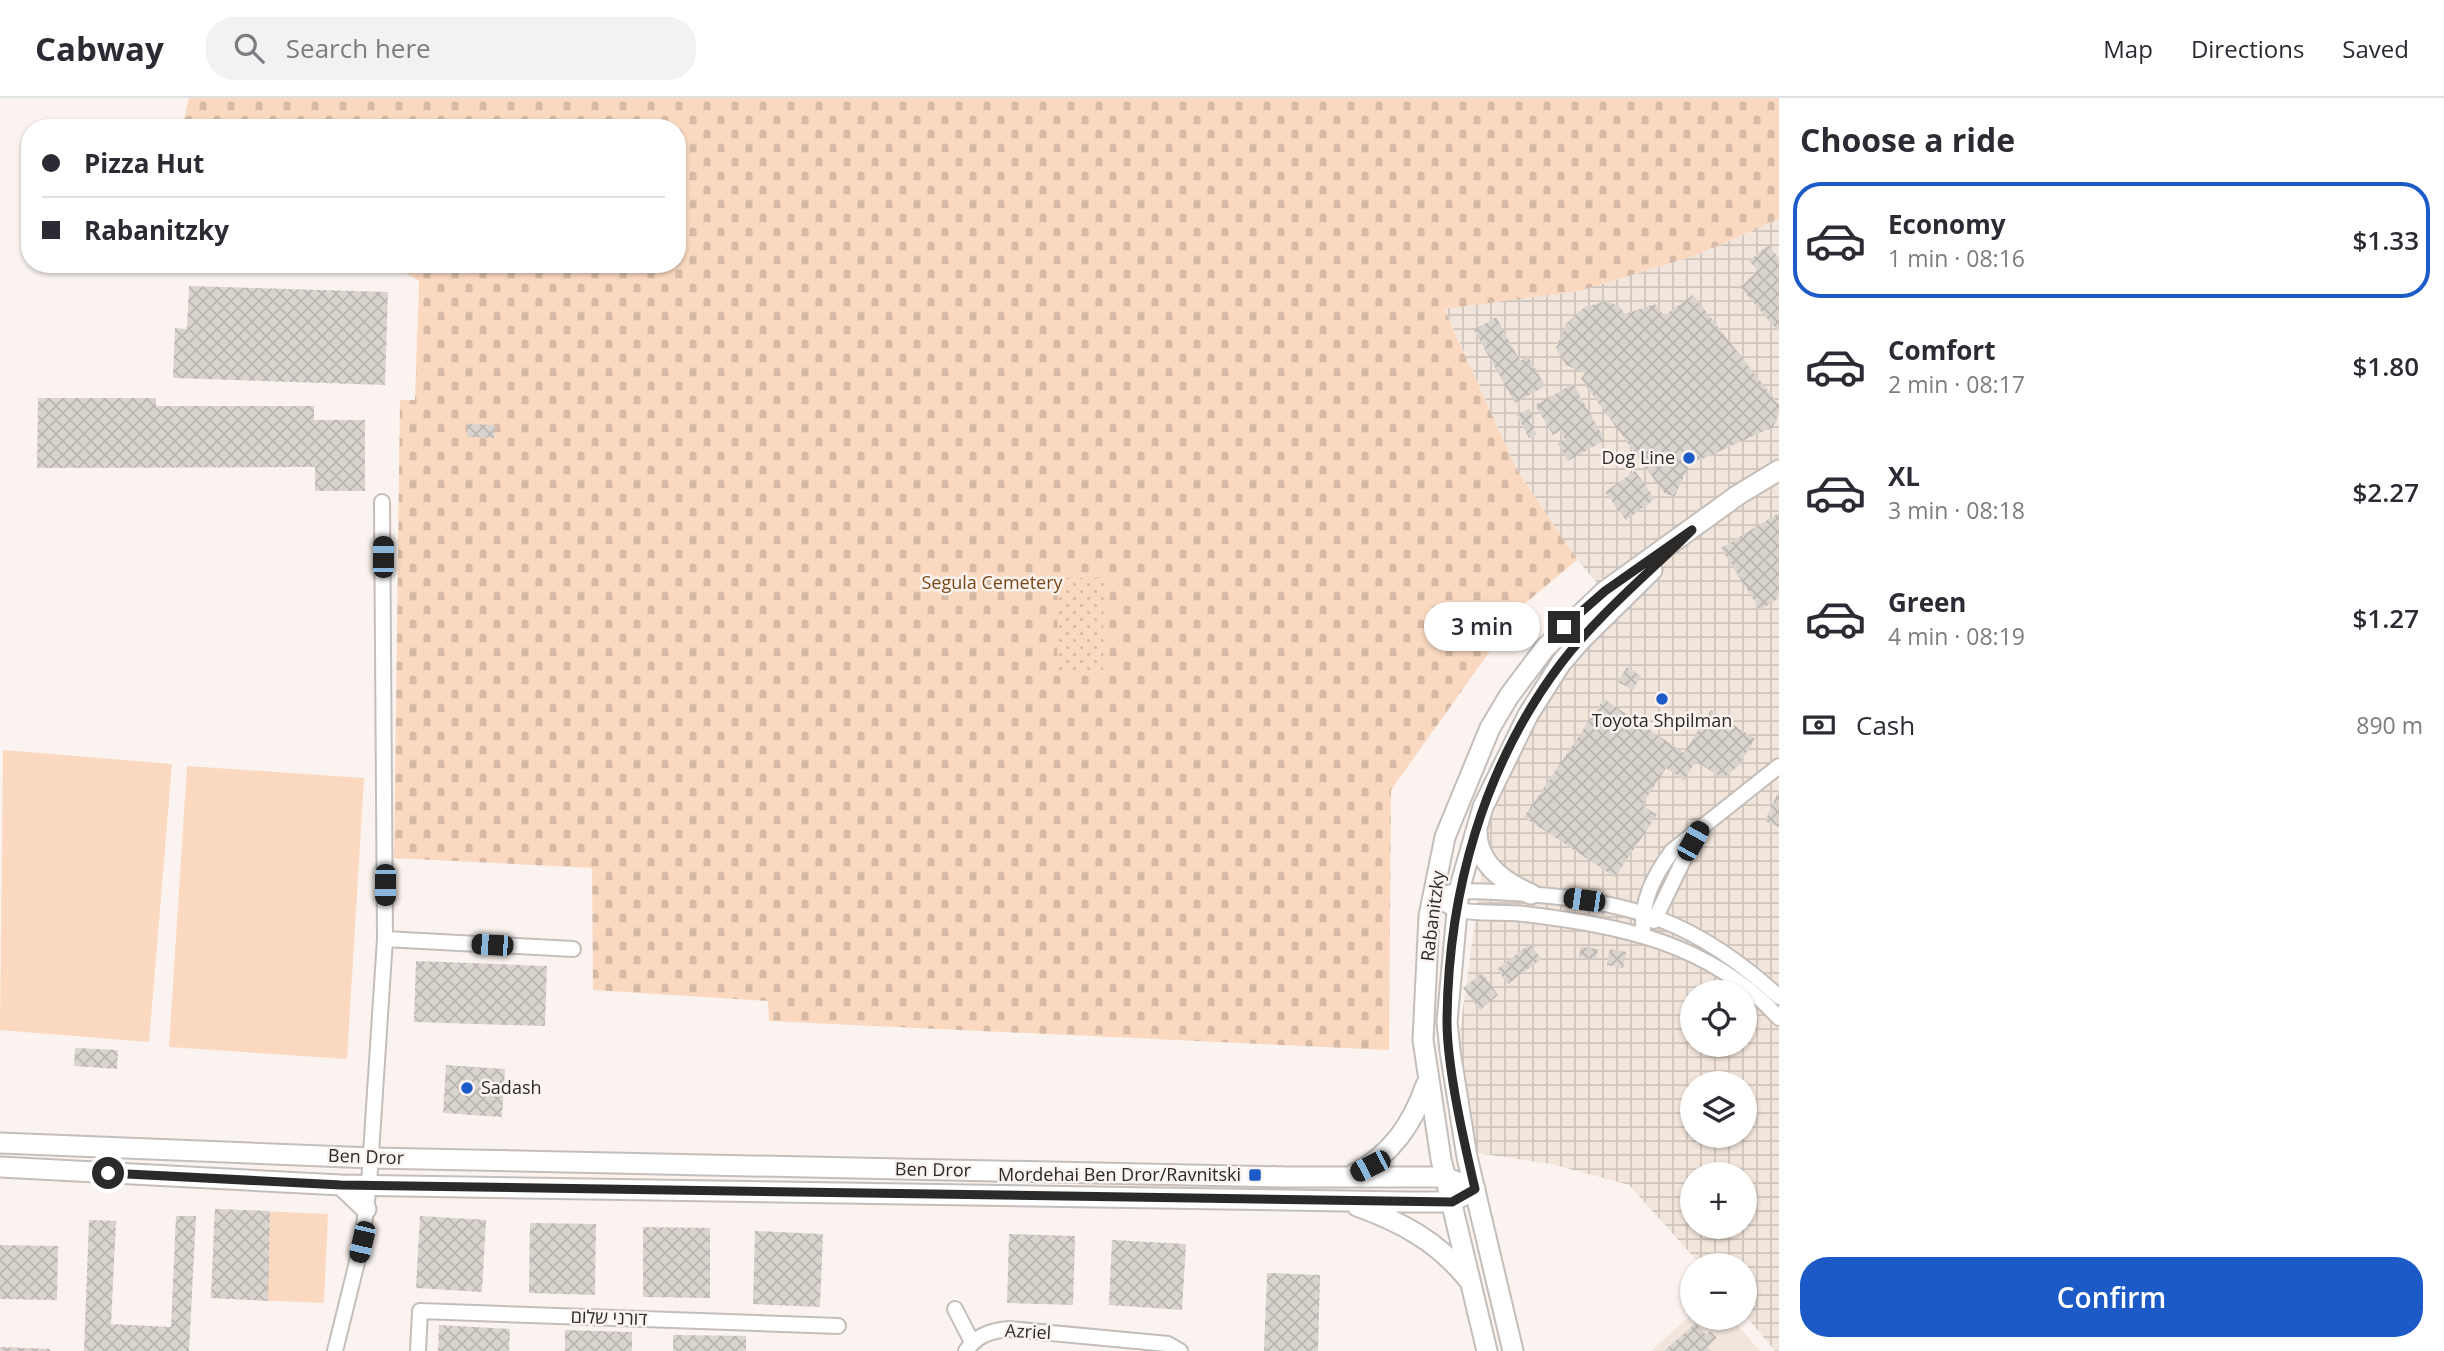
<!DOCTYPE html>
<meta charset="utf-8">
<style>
:root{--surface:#fff;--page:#f2f2f3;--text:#2b2b33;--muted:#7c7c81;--line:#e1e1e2;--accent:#1c5bc7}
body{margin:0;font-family:"Open Sans","Noto Sans Hebrew",sans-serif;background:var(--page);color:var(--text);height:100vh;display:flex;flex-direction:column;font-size:26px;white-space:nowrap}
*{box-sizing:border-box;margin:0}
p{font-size:23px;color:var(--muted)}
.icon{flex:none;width:38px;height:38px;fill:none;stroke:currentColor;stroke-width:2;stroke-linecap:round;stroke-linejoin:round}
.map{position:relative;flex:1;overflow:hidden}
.drawer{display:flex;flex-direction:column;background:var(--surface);width:665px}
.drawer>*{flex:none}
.guide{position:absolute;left:21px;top:21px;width:665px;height:154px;border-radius:28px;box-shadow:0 2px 5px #0004;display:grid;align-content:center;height:154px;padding:0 21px;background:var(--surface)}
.tools{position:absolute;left:1680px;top:882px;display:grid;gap:14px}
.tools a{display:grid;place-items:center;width:77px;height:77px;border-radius:50%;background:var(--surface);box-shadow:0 2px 5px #0004;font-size:35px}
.end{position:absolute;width:32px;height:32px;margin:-16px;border:9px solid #2c2a28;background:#fff;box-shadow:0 0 0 4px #fff}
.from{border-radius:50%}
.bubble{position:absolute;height:49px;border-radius:24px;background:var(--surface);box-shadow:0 2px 5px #0004;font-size:23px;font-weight:600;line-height:49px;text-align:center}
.car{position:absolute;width:21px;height:42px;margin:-21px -10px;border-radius:9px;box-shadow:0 0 5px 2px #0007;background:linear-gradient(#222 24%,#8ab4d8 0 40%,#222 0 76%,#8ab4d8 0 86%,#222 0)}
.guide b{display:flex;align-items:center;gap:24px;height:66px;font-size:26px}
.guide b+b{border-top:2px solid var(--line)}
.guide i{width:18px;height:18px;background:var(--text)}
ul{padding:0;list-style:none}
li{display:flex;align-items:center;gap:21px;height:116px;margin:0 14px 10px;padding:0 7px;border:4px solid transparent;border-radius:28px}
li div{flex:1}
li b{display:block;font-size:26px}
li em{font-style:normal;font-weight:600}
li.current{border-color:var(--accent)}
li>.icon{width:63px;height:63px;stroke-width:1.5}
h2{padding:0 21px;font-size:32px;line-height:84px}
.pay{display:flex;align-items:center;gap:18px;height:77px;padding:0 21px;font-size:26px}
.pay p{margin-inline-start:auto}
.primary-button{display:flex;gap:14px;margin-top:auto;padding:14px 21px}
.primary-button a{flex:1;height:80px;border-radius:28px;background:var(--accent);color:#fff;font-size:28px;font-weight:600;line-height:80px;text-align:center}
header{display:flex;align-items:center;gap:42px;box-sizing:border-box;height:98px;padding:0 35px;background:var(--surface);border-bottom:2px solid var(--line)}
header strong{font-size:33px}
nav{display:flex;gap:38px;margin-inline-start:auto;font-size:24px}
.search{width:490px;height:63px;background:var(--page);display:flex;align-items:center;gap:18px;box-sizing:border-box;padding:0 24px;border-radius:28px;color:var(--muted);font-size:26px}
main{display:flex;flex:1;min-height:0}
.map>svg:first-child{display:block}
.built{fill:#f2e5db}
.industrial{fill:url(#industrial-grid);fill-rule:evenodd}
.cemetery{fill:url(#cemetery-stones)}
.park{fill:url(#park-dots)}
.garden{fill:#fad9c0}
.building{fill:url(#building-cross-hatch)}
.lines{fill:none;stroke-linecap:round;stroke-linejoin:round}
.street-casing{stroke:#c4beba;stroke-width:18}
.secondary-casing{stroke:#c4beba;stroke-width:23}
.street{stroke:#fff;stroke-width:14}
.secondary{stroke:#fff;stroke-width:19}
.route{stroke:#2c2a28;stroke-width:9}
.poi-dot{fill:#1c5bc7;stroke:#faf3ef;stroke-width:2.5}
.labels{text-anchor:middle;stroke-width:5;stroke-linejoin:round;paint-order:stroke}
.poi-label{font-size:18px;fill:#2c2a28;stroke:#faf3ef;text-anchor:end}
.park-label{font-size:18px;fill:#7a4613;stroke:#faf3ef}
.street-label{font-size:18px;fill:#2c2a28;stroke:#faf3ef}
</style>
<header>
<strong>Cabway</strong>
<div class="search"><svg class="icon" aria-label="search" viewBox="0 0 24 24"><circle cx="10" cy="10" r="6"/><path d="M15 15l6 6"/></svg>Search here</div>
<nav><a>Map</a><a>Directions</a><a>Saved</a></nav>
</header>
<main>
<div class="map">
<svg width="1779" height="1253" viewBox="0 0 1779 1253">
<defs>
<pattern id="industrial-grid" width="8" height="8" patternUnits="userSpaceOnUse" patternTransform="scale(1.75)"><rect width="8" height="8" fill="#f2e5db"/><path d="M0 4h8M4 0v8" fill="none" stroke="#d0c5bc"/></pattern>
<pattern id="cemetery-stones" width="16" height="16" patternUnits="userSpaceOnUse" patternTransform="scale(1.75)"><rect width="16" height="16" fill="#fad9c0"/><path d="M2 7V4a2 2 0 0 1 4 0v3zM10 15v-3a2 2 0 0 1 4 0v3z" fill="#d6baa5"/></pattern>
<pattern id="park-dots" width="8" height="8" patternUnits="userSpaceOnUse" patternTransform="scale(1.75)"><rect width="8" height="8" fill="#fad9c0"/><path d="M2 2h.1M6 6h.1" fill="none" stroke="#d6baa5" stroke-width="1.8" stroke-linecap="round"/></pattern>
<pattern id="building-cross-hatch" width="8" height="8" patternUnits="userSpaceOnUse" patternTransform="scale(1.75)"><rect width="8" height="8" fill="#dad4cf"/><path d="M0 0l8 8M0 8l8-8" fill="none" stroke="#bbb6b2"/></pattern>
</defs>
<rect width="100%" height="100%" fill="#faf3ef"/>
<!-- built -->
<path class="built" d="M1692,1216V1220H1731L1760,1253H1651Z"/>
<!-- industrial -->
<path class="industrial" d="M1779,121V1253H1775L1745,1217V1167H1701L1629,1087L1551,1066L1477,1055L1459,940L1488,729L1508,669L1546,598L1586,548L1621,512L1577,462L1518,374L1444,210L1579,193L1694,158ZM1692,894H1745V947H1692ZM1692,985H1745V1038H1692ZM1692,1076H1745V1129H1692Z"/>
<!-- cemetery -->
<path class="cemetery" d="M189,0H1779V121L1694,158L1579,193L1444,211L1518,374L1577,462L1522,508L1391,692L1389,952L769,923L768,903L593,892L592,770L394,760L400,302H415L419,183L391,166H677V30H182Z"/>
<!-- park -->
<path class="park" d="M1058,480H1104L1103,576L1057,575Z"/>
<!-- garden -->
<path class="garden" d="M3,652L172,666L149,944L0,932Z
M187,668L364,680L347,961L169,949Z
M215,1111L328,1116L324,1205L211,1200Z"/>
<!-- building -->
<path class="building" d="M1768,147L1779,160V234L1740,189L1758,173L1749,163Z
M189,188L388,194L385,287L173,280L175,230L187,231Z
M1693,197L1779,307V316L1773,329L1689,367L1675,398L1665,396L1581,281L1585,275L1566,267L1556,250L1566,226L1585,209L1607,203L1620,209L1625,216L1655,206L1664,218Z
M1496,219L1520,263L1528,258L1545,288L1515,305L1474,232Z
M1573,286L1605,342L1568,363L1558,346L1565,342L1560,333L1553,337L1535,307Z
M38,300H156V308H314V322H365V393H315V369L37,370Z
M1529,311L1533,320L1529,322L1537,337L1529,340L1517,317Z
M467,326L495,327L494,340L467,339Z
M1635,373L1655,401L1626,422L1605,394Z
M1779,415V500L1760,512L1721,450Z
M1627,569L1641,578L1633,592L1618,584Z
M1604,601L1684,655L1711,612L1755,641L1738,668L1723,681L1696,663L1684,682L1666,670L1642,707L1657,717L1615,779L1524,719Z
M1779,692V729L1765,723Z
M1530,846L1541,861L1508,886L1497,871Z
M1581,849L1598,851L1596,861L1579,859Z
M1610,851L1626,854L1623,870L1607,867Z
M416,863L547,868L545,928L414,924Z
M1482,875L1498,897L1480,912L1463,890Z
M75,950L118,952L117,971L74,968Z
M446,967L505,971L502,1019L443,1015Z
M215,1111L270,1113L268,1203L211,1200Z
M176,1118H196L189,1253H84L89,1122L116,1123L111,1226L171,1229Z
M420,1118L486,1122L482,1194L416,1190Z
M530,1125L596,1126L595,1197L529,1195Z
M643,1129L710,1130V1200L643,1199Z
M755,1133L823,1136L820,1209L753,1206Z
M1009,1136L1075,1138L1073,1207L1007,1205Z
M1112,1142L1186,1146L1182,1212L1109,1207Z
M0,1147L58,1148L57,1202L0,1201Z
M1267,1175L1320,1177L1318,1253H1264Z
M1696,1225L1706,1237L1710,1233L1717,1240L1707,1249L1711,1253H1664Z
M439,1227L510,1231L509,1253H438Z
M565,1232L632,1234V1253H565Z
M673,1237L746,1238V1253H673Z
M0,1249L50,1251V1253H0Z"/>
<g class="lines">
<!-- street casing -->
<g class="street-casing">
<path id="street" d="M382,404L385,841
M1431,798C1439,802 1447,808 1455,811C1475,817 1503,813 1524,816C1621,828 1709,844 1779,920
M1431,798C1464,790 1494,794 1527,796C1636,804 1698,825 1779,899
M1654,823L1695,738
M1643,836C1641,803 1653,779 1672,753L1779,668
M955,1211L972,1244
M335,1253L362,1144L369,1086L385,841L573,851
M418,1253L420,1213L838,1228
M966,1253C977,1237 990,1233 1009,1231L1168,1246L1180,1253"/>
</g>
<!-- secondary casing -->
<g class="secondary-casing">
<path id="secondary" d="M1477,732C1476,765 1503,784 1531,796
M0,1045L372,1060L1288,1079H1445L1475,1091
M0,1069L341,1087L1406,1104H1452L1475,1091
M1353,1077C1391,1057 1412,1027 1426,987
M341,1087L366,1111
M1357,1108C1401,1124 1437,1143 1467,1180
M1487,1253L1441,1061L1423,942L1429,818L1445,739L1490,630L1509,598L1545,550L1605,493L1738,397L1779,372
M1513,1253L1467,1059L1450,953L1447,924L1459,792L1483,709L1528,617L1561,565L1581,542L1652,472"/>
</g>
<!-- street -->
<use href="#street" class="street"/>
<!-- secondary -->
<use href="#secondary" class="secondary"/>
</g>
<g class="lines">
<!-- route -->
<path class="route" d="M108,1075L341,1087L1452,1104L1475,1091C1464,1044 1447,970 1447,923C1448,795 1483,668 1562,564C1599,516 1649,475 1692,432L1605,493L1564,529"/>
</g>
<!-- markers -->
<g class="poi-dot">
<circle cx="1689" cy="360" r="7"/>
<circle cx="1662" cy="601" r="7"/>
<circle cx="467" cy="990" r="7"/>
<rect x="1248" y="1070" width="14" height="14" rx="3.5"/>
</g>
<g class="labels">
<!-- poi labels -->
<g class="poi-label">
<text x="1675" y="366">Dog Line</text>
<text x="1662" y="629" text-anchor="middle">Toyota Shpilman</text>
<text x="481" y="996" text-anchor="start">Sadash</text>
<text x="1241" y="1083">Mordehai Ben Dror/Ravnitski</text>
</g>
<!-- park labels -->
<g class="park-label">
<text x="992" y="491">Segula Cemetery</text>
</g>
<!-- street labels -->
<g class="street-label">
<text transform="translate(1433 818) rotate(-83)" y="6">Rabanitzky</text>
<text transform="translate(366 1059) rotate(2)" y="6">Ben Dror</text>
<text transform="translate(933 1072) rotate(1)" y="6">Ben Dror</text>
<text transform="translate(609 1220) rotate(2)" y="6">דורני שלום</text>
<text transform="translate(1028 1234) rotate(3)" y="6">Azriel</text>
</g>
</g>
</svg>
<div class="tools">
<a><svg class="icon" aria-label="locate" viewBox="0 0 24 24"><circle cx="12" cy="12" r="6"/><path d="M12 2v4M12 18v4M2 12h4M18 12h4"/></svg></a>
<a><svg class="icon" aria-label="layers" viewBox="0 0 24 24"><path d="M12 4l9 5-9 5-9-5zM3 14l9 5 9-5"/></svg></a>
<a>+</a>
<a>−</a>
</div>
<i class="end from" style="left:108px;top:1075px"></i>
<i class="end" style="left:1564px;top:529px"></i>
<div class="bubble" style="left:1424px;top:504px;width:116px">3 min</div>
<i class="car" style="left:383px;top:459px;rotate:0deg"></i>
<i class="car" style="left:1693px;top:743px;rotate:29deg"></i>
<i class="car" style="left:385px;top:787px;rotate:180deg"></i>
<i class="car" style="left:1584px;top:802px;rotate:278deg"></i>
<i class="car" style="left:492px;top:847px;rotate:273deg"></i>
<i class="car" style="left:1370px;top:1068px;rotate:243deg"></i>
<i class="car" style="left:362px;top:1144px;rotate:193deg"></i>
<div class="guide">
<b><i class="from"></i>Pizza Hut</b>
<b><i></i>Rabanitzky</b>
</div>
</div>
<section class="drawer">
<h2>Choose a ride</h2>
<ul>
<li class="current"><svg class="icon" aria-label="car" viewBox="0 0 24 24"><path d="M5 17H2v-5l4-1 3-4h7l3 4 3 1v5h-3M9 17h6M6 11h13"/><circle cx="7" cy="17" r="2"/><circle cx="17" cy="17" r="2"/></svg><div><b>Economy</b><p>1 min · 08:16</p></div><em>$1.33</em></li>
<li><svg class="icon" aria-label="car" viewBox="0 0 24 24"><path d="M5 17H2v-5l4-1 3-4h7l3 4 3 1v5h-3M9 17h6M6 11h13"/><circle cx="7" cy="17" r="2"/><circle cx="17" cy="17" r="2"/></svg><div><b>Comfort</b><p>2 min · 08:17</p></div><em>$1.80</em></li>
<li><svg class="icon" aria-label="car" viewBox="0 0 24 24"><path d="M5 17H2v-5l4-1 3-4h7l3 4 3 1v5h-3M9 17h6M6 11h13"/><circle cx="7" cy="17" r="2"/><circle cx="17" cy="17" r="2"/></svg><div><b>XL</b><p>3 min · 08:18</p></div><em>$2.27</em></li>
<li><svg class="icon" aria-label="car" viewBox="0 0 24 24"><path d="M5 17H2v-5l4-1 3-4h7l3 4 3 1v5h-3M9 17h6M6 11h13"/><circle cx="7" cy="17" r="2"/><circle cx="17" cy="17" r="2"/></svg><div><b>Green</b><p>4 min · 08:19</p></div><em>$1.27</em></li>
</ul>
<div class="pay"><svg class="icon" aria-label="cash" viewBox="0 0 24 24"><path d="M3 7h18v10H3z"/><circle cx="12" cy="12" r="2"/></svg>Cash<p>890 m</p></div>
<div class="primary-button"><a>Confirm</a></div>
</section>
</main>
